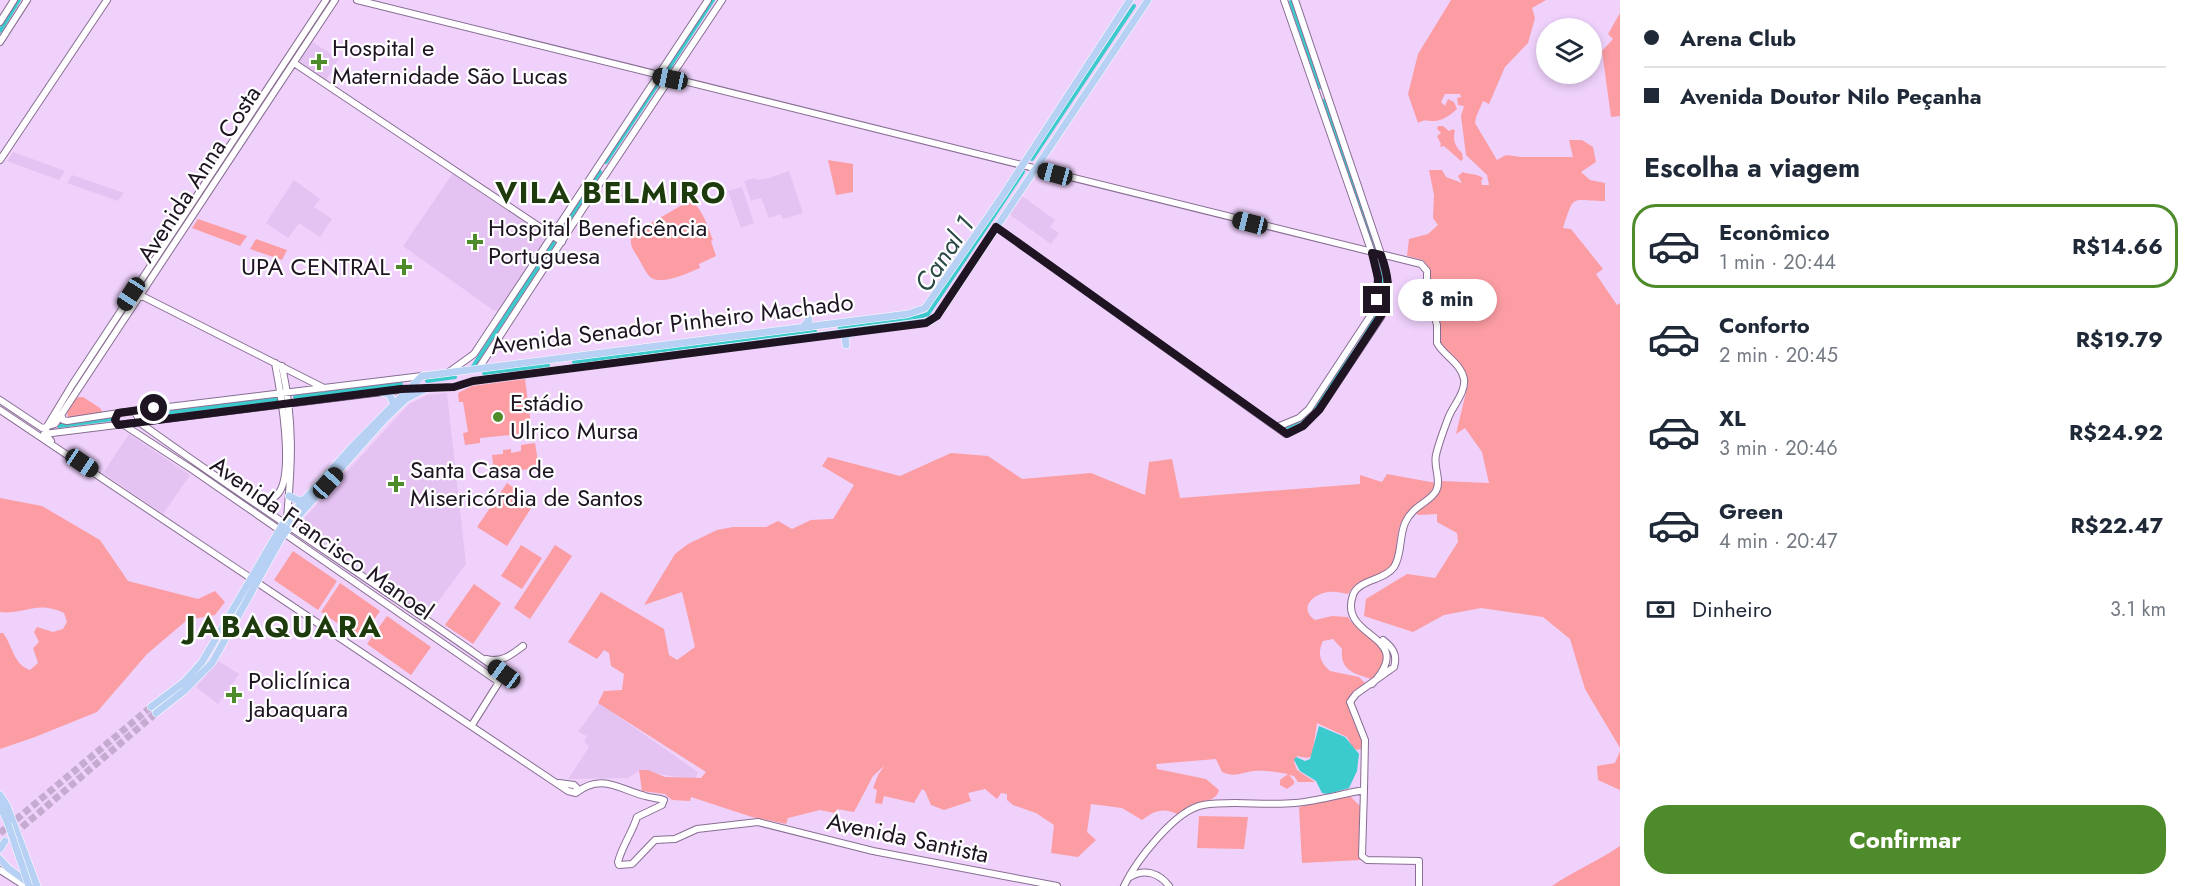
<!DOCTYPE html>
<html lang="pt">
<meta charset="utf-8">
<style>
:root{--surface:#fff;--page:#f2f2f3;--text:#1f2937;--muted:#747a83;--line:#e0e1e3;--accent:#4e8b2a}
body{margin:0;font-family:Jost,sans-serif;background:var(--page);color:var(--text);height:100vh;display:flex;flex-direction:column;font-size:22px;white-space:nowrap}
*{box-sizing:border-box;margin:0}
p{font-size:20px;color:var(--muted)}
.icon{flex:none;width:33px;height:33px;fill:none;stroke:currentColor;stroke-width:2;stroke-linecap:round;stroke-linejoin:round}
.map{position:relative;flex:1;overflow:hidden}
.drawer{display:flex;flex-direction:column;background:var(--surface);width:570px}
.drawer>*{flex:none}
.guide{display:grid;align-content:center;height:132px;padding:0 24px;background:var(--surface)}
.tools{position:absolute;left:1536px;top:18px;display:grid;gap:12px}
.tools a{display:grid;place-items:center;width:66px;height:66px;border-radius:50%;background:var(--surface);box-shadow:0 3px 9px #0003;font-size:30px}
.end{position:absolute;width:27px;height:27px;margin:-14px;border:8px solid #1e1422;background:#fff;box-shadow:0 0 0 3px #fff}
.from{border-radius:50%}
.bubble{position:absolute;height:42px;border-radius:21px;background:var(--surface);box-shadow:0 3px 9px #0003;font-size:20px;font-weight:700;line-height:42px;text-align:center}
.car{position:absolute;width:18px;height:36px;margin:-18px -9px;border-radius:8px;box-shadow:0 0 4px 2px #0007;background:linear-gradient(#222 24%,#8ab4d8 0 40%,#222 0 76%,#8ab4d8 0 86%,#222 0)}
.guide b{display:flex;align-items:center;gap:21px;height:57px;font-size:22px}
.guide b+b{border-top:2px solid var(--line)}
.guide i{width:15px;height:15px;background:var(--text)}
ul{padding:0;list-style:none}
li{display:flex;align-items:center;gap:18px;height:84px;margin:0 12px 9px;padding:0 12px;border:3px solid transparent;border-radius:24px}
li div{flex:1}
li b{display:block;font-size:22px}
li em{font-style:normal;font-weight:700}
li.on{border-color:var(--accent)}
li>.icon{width:54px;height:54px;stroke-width:1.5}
h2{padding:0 24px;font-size:27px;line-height:72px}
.pay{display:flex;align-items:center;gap:15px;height:66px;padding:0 24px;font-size:22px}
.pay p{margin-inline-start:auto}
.button{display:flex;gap:12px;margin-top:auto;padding:12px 24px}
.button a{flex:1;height:69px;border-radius:24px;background:var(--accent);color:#fff;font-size:24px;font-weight:700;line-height:69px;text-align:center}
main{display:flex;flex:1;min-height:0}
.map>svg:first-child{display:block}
.built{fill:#e4c3f2}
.green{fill:#fb9da3}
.water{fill:#3bcbcd}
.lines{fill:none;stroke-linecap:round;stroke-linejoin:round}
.canal{stroke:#3bcbcd;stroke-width:4}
.primary-tunnel{stroke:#c5abd0;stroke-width:7;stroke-dasharray:7 3.5;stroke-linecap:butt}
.secondary-casing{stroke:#886e93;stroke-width:8}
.primary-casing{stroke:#fff;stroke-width:8}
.secondary{stroke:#fff;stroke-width:6}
.primary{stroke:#b7d1f4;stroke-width:7}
.primary-bridge-casing{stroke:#fff;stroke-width:8;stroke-linecap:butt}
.primary-bridge{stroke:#b7d1f4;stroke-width:7}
.route{stroke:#1e1422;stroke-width:8}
.poi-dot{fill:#4e8b2a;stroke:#fff;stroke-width:2}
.labels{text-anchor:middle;stroke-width:4.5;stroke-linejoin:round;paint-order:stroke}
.poi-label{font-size:24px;fill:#1e1422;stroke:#fff;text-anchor:start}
.street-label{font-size:24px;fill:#1e1422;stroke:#fff}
.water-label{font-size:26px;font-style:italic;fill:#2b4949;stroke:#fff}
.district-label{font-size:30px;font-weight:bold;letter-spacing:1.5px;fill:#1e3b0d;stroke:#fff}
</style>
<main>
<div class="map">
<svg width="1620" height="886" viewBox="0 0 1620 886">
<rect width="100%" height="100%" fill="#efd1fb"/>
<!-- built -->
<path class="built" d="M311,41L339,59L326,80L300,63V60Z
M13,152L65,171L59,180L7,161Z
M789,171L803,213L783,219L781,214L769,218L761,198L751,201L744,181L755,178L756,180L769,178Z
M453,173L546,236L547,240L499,311L493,310L403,246Z
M72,175L124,193L118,201L67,183Z
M294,180L320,199L314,207L332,219L320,237L299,223L288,238L266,223Z
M742,187L754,223L741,228L728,191Z
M1022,196L1055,220L1050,227L1059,233L1051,244L1009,214Z
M447,393L466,564L428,615L306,533L298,525L409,404L428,395Z
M129,434L190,475L163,514L103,473Z
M218,661L239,674L218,704L196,687Z
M599,703L698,772L692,785L684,778L639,771L628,778L568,779L589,747L584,742L587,736L578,732Z"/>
<!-- green -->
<path class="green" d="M1451,0H1546L1532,8L1535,18L1528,43L1505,67L1489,104L1483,101L1476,117L1475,123L1497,160L1506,155L1521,157H1573L1569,140H1582L1593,147L1596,162L1581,172L1590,180L1605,183V201C1570,201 1575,192 1563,228L1571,229L1603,269L1596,274L1617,305L1620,303V748L1585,689L1570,639L1543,617L1481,608L1444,615L1413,632L1364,616L1366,599L1407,574L1435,578L1458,542L1457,533L1437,522V514L1419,515L1413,513L1438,494L1442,481L1489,483L1482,452L1465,428L1456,434L1468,384C1467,366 1449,353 1438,340V319L1429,292V269L1423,260L1407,256L1409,239L1428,234L1438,225L1433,218L1434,195L1429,170H1442L1446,177L1462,183L1458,176L1463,172C1470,175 1476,173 1483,178L1481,181L1482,185H1489L1487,175L1466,155L1461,116L1464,106L1458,105L1457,98L1461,97L1460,94H1445L1441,102L1445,106L1448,99L1454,102L1457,109C1450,115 1443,121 1433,121C1426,121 1425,119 1418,123L1408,94L1418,54Z
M1620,13V116L1611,117L1602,51L1613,39L1608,34Z
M1438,126H1443L1449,131L1453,129L1455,131C1452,140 1456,148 1462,153L1463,159L1461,161L1444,146L1440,147L1441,144L1437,136L1441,133L1437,129Z
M828,160L853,164V192L836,195Z
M689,201C702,205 708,228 713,240L711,241L716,256L699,264L700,268C687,273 660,287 649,276C644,270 641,262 637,256C632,248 629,243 632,234Z
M198,219L247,236L240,246L192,228Z
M256,239L287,250L282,260L250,249Z
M525,379L532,433L480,438V443L465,445L463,433L468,432L463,402H459L458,393L472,386Z
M79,397H83L100,408L103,413L68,419L67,413L76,398Z
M535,443L539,468L494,473L492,455L503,454V450L511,449V453L521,451V445Z
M951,453L988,456L1022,479L1091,473L1145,495L1149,462L1172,459L1180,498L1360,484V475L1382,482L1387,474L1436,483C1429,500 1411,505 1402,521C1394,536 1400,558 1387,570C1374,582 1360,576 1348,594C1342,593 1335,591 1328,592C1313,594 1298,608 1315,620L1332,616L1348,617C1356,632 1382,640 1384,655C1385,660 1383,666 1383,670L1371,679C1354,673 1340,671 1342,649L1333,639L1323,641C1317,654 1320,662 1330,671L1359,677L1366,684L1349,707C1351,721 1361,733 1364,748L1357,750L1352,747L1347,737L1317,723L1312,756L1307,758L1297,756L1294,762L1297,770L1315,782H1298L1294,776L1289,775L1294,781V784L1287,789L1280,785V780L1288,774C1277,772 1266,770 1255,771C1241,772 1236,778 1222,772L1216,759L1156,764L1157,769L1206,779L1219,790L1217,795L1212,799L1190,805L1177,814C1162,807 1154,811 1142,820L1122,808L1091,804L1087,832L1096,840L1078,857L1051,853L1054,825L1036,813L1013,805L1007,800V794L1001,793L997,799L985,789L968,793L971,801L944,810L931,805L925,791L922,789L914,803L884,796L882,804L875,803L877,790L873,788L878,775L884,766L873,776L854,812L837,809L835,813L820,810L788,818L786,824L752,817L691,797L690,801L672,800L665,794L642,791L639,770H648L665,777L701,778L706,772L598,703L604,691L622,690L624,674L611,666L609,653L604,650L597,659L568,642L601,592L664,629L669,655L677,660L695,647L682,592L644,605L675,554L688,544L717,530L733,527H766L778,521L792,529L811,520L833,519L854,485L822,466L828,457L900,476Z
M507,483L535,502L507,546L477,527Z
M0,498L42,506L100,540L128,581L198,599L215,591L225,602L215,615L187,620L147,654L97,712L35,737L0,749V633H3C13,646 13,664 30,670L38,663L33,648L39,642L34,632L37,627L53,632L63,629L67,622L64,613C36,600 26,615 0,612Z
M521,545L542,558L522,589L501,576Z
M555,545L572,556L530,619L514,608Z
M293,551L337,581L318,610L274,580Z
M340,583L380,611L361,639L321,612Z
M474,584L501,603L473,644L445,625Z
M387,616L431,647L411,675L367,644Z
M1620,751V790L1598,780L1597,766L1615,763Z
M1350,796L1360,806V860L1302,863L1299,807Z
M1199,816L1248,817L1244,849L1197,848Z
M1620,846V886H1552C1574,871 1598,861 1620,846Z"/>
<!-- water -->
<path class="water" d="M1319,726L1345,737L1359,754L1357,771L1349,788L1328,794L1322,793L1316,781L1300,771L1294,760L1296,757L1305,761L1310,759Z"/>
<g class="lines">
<!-- canal -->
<path class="canal" d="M1291,2L1320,87
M0,31L19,0
M667,71L713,0
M1324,101L1376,251
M1032,159L1134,6
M606,162L659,82
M560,233L600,172
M840,328L919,317L928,314L1023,172
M574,362L815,331
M472,368L555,241
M484,373L548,365
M427,381L455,377
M1329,387C1355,349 1393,311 1380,262
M295,397L401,384
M141,416L277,399
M59,426L112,419
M1288,427L1308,416L1327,391"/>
<!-- primary-tunnel -->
<path class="primary-tunnel" d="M0,833L151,707
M14,834L156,713"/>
<!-- secondary casing -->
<g class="secondary-casing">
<path id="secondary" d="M357,0L1421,264L1427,271V290L1437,325V343C1443,355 1461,363 1464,379C1466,391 1454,405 1449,416C1444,429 1439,442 1436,455C1433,467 1442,480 1436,491C1429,503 1413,505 1405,523C1399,537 1402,555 1394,567C1384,581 1359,579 1353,595C1337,640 1419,634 1372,684
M0,22L14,0
M0,42L27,0
M294,63L562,242
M0,160L107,0
M996,227L1286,434L1303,426L1319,410L1381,317C1391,297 1388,278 1382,257L1295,0
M140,295L324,388
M282,366C294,422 292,462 287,518
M479,368L584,207L722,0
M449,372L474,354L708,0
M0,400L42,428L55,424L335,0
M0,410L568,791L576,793C601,773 619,789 645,796C651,798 658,798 664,800L662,805L637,817C632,833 622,846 618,862L619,865L632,864L655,840L675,839L697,829L758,822L873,851L1057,886
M134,411L138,417L139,422C259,509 384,588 504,674L472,725
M61,414L63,420L67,421L119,413L422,376
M124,425L193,470L499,682
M1277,427L1299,418L1309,409L1371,315C1382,295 1379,274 1372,253L1284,0
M44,434L407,389
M51,441L47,436L46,428L72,385L326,0
M255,501C263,501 271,501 277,495C296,476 280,389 275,363
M486,659C502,663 511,655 523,646
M559,783L574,785L579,790
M1364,790L1362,856L1367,860L1419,861V886
M0,870L25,886
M1130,877C1144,868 1159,873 1169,886
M1124,886C1136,861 1175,810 1203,805C1233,800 1265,806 1295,803C1318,801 1341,794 1364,790L1365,740L1350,702L1356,694L1394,667C1398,654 1392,647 1383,640"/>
</g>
<!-- primary casing -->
<g class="primary-casing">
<path id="primary" d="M804,326L809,320L806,313
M846,345L845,338L850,333
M407,389L454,387L473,381L931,321L940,312L1148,0
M381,392L390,395L393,403
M289,496L297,500H303
M151,707L185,681L202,662L284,522L350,449L422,376L908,314L925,308L1003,195L1130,0
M156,713L184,691L212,663L282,537L294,521L385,419L406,399L425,389
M0,795L7,806L37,886
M0,805L8,824
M0,849L5,841
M0,859L8,868L30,884"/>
</g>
<!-- secondary -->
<use href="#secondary" class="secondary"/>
<!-- primary -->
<use href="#primary" class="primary"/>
<!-- primary-bridge casing -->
<g class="primary-bridge-casing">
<path id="primary-bridge" d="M8,824L29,886"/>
</g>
<!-- primary-bridge -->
<use href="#primary-bridge" class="primary-bridge"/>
</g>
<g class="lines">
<!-- route -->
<path class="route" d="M154,408L118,413L115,420L118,425L401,389L454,387L473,381L926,323L937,316L996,227L1287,434L1303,426L1319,410L1384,311C1391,291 1388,274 1381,255L1372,253L1378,278L1377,300"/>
</g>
<!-- markers -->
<g class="poi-dot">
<path d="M316 53h6v6h6v6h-6v6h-6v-6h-6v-6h6z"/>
<path d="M472 233h6v6h6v6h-6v6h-6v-6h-6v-6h6z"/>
<path d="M401 258h6v6h6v6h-6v6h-6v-6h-6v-6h6z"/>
<circle cx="498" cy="417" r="6"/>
<path d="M393 475h6v6h6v6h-6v6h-6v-6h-6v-6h6z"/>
<path d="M231 686h6v6h6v6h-6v6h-6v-6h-6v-6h6z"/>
</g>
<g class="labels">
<!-- poi labels -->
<g class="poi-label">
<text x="332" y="56">Hospital e<tspan x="332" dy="28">Maternidade São Lucas</tspan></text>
<text x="488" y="236">Hospital Beneficência<tspan x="488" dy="28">Portuguesa</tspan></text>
<text x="390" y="275" text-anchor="end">UPA CENTRAL</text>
<text x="510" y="411">Estádio<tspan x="510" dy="28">Ulrico Mursa</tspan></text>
<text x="410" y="478">Santa Casa de<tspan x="410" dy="28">Misericórdia de Santos</tspan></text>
<text x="248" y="689">Policlínica<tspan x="248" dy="28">Jabaquara</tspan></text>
</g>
<!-- street labels -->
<g class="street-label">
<text transform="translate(199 174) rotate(-57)" y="8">Avenida Anna Costa</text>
<text transform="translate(672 324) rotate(-7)" y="8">Avenida Senador Pinheiro Machado</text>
<text transform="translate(322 538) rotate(35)" y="8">Avenida Francisco Manoel</text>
<text transform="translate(908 838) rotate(12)" y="8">Avenida Santista</text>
</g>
<!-- water labels -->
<g class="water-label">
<text transform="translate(944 254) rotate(-56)" y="9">Canal 1</text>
</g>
<!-- district labels -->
<g class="district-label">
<text x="611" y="203">VILA BELMIRO</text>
<text x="284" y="637">JABAQUARA</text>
</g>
</g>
</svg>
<div class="tools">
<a><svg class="icon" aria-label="layers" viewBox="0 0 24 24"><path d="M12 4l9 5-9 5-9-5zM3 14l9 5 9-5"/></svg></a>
</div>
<i class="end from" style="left:154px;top:408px"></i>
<i class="end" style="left:1377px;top:300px"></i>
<div class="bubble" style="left:1398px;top:279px;width:99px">8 min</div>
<i class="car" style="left:670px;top:79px;rotate:282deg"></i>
<i class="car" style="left:1055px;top:174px;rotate:285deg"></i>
<i class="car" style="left:1250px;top:223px;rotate:284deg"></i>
<i class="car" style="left:131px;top:294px;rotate:213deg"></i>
<i class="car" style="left:82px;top:463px;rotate:124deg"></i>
<i class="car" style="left:328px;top:483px;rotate:42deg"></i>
<i class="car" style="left:504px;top:674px;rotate:306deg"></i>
</div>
<section class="drawer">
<div class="guide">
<b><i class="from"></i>Arena Club</b>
<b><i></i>Avenida Doutor Nilo Peçanha</b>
</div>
<h2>Escolha a viagem</h2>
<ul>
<li class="on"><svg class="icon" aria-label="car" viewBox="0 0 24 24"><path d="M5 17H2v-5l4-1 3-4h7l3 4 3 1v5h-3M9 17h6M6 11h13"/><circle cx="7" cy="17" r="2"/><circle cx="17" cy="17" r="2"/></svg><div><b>Econômico</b><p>1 min · 20:44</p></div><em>R$14.66</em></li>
<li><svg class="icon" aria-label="car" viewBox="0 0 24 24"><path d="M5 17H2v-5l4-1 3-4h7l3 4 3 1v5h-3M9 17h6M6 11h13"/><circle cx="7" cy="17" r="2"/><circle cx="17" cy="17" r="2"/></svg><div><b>Conforto</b><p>2 min · 20:45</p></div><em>R$19.79</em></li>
<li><svg class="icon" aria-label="car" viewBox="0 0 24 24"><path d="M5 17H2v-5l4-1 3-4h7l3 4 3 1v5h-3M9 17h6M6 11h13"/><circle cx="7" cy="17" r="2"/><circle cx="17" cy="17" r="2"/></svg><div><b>XL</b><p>3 min · 20:46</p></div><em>R$24.92</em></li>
<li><svg class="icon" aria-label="car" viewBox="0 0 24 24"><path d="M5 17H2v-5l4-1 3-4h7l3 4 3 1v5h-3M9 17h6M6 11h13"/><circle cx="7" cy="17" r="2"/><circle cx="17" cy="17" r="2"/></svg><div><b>Green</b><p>4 min · 20:47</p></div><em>R$22.47</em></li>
</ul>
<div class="pay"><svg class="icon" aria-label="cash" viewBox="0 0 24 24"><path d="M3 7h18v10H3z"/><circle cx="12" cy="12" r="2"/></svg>Dinheiro<p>3.1 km</p></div>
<div class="button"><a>Confirmar</a></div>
</section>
</main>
